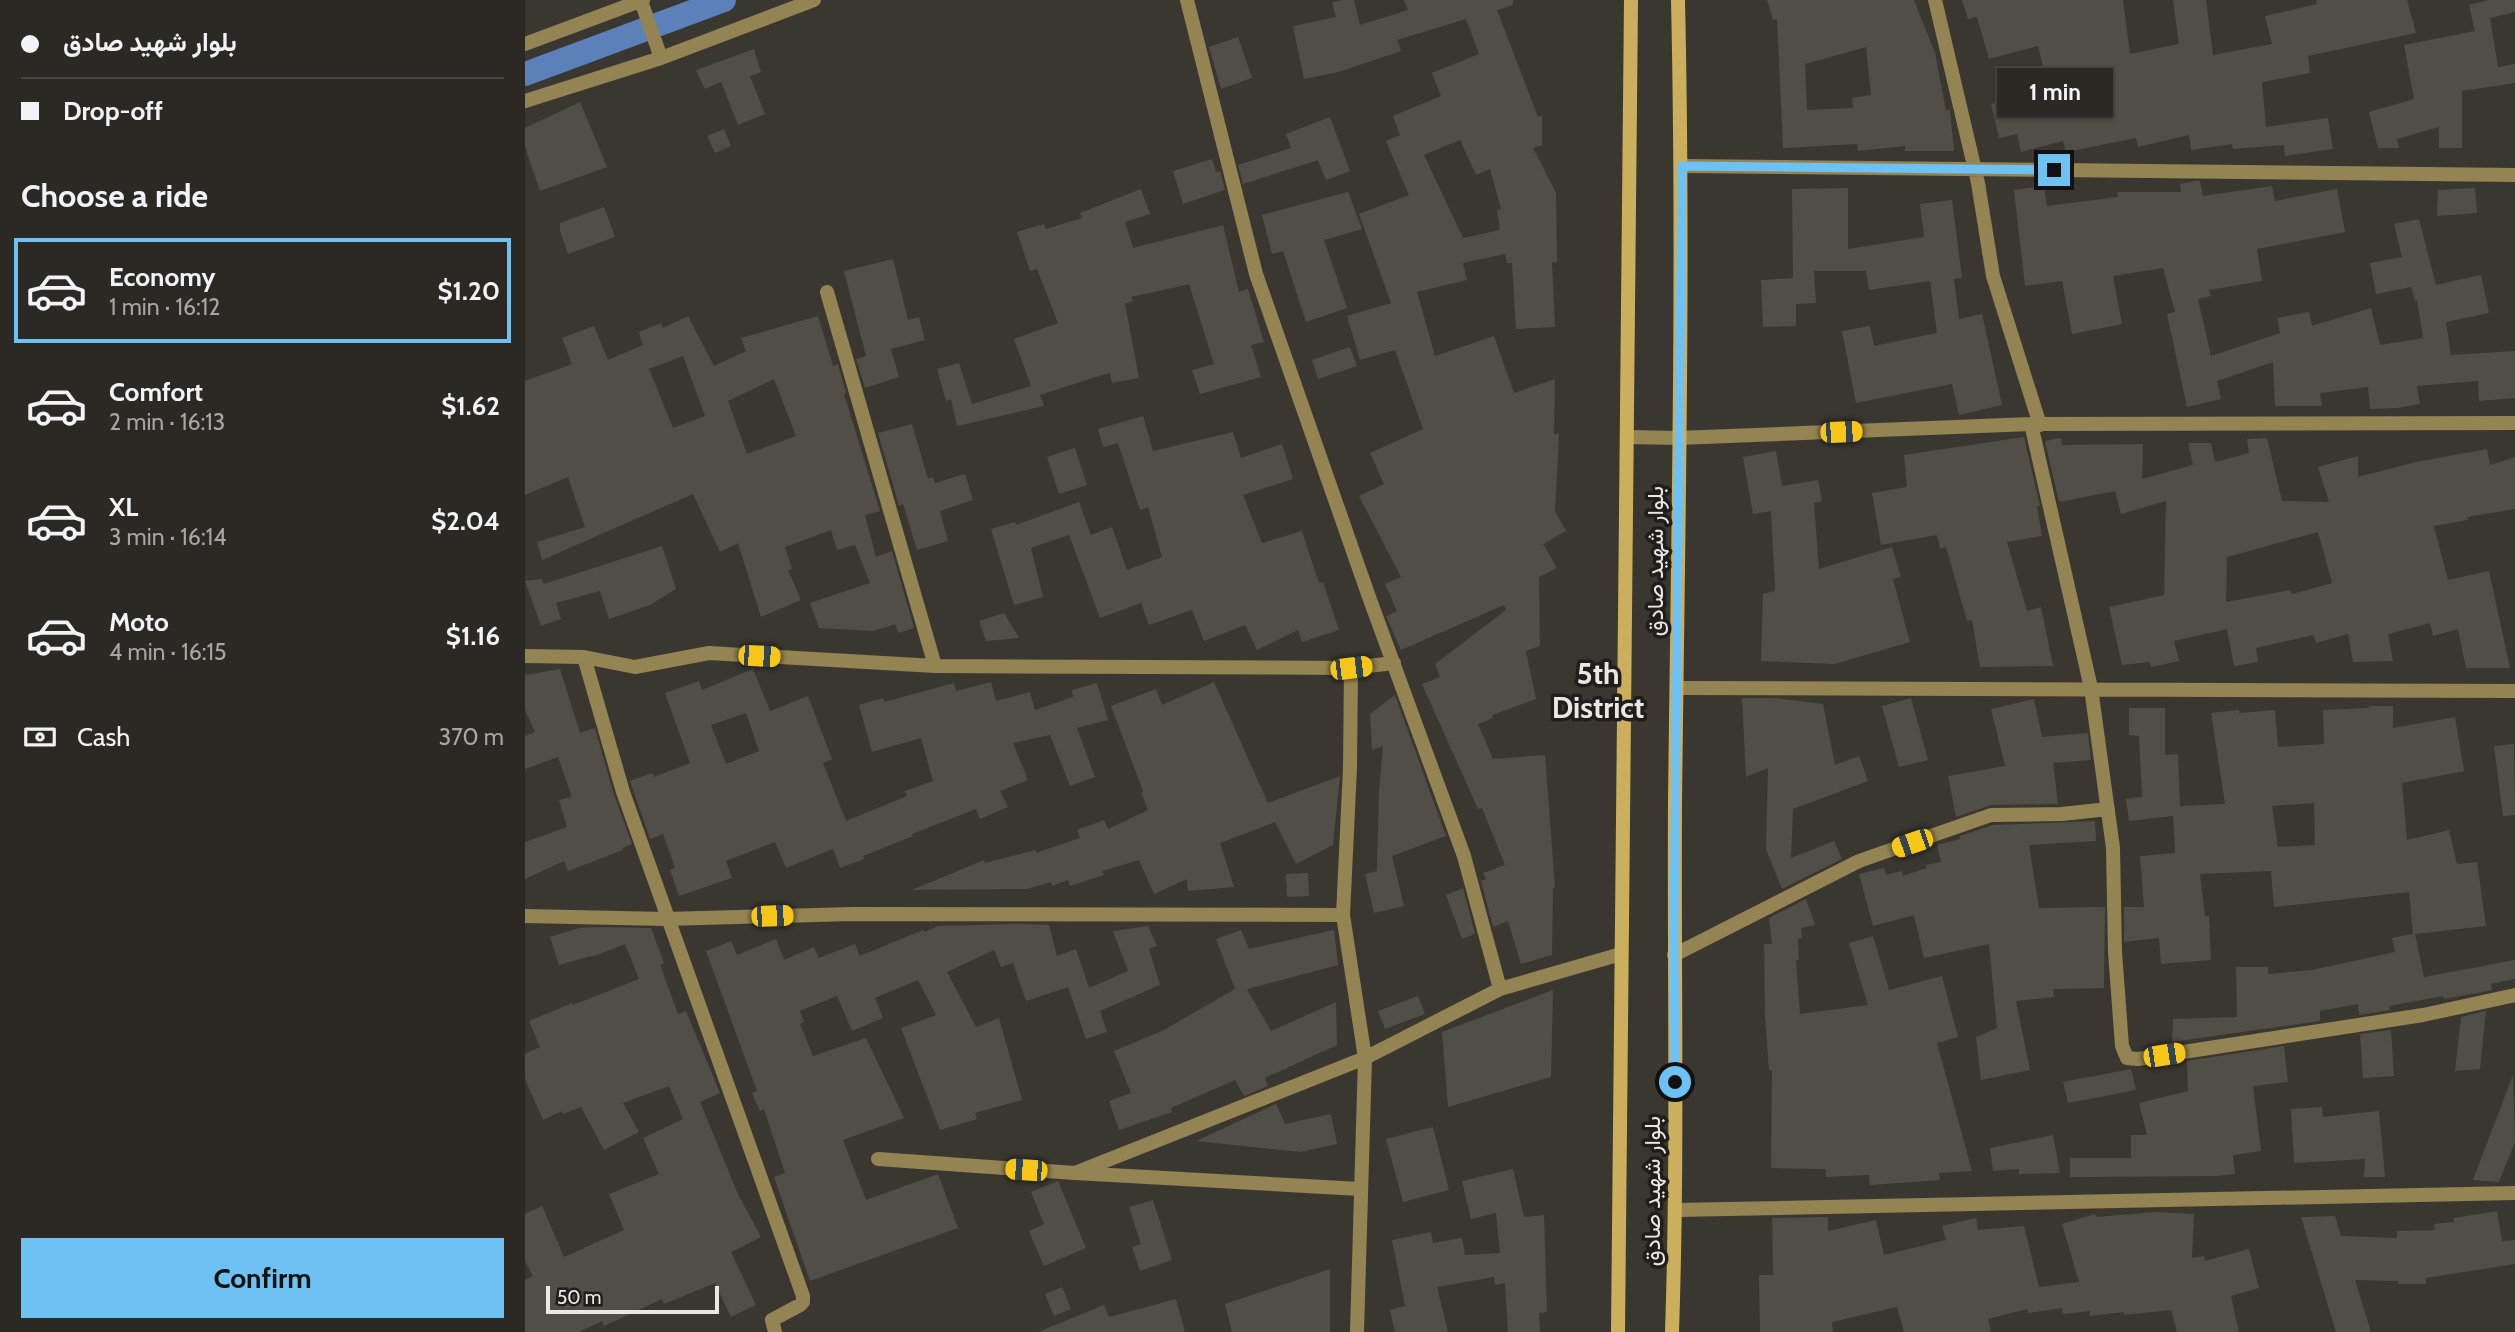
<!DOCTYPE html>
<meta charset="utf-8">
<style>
:root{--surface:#2c2925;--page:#34312d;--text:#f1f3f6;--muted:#a6a6a7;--line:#484542;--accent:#6dc2f3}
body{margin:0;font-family:Cabin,Vazirmatn,sans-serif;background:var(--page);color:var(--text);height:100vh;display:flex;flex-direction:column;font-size:26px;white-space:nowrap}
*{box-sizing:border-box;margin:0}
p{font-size:23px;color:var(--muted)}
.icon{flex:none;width:38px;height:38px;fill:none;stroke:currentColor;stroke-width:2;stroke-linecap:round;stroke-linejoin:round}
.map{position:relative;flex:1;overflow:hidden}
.panel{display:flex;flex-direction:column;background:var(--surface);width:525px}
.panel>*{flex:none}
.guide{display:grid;align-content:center;height:154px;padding:0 21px;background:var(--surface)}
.scale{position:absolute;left:21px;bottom:18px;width:173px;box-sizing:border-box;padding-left:7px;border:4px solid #eae8e4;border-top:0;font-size:19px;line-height:24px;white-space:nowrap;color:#eae8e4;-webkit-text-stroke:5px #201e1c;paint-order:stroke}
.end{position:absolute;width:32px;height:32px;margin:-16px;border:9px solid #6dc2f3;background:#111;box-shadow:0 0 0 4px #111}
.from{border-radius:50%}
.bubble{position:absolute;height:49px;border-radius:0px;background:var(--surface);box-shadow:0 2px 5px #0004,0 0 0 2px var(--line);font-size:23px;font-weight:800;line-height:49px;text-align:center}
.car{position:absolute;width:21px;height:42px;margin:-21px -10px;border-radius:9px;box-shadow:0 0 5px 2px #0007;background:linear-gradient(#f5c518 24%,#345 0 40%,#f5c518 0 76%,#345 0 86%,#f5c518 0)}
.guide b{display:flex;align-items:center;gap:24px;height:66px;font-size:26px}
.guide b+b{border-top:2px solid var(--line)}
.guide i{width:18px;height:18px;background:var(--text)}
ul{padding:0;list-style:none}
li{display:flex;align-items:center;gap:21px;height:105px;margin:0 14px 10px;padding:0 7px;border:4px solid transparent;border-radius:0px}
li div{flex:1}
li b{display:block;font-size:26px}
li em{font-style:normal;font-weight:800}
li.active{border-color:var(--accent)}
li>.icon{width:63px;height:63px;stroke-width:1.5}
h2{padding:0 21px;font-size:32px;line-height:84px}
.pay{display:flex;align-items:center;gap:18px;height:77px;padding:0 21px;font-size:26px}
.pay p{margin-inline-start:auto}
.primary-button{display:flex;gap:14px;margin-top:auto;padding:14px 21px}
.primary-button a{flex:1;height:80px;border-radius:0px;background:var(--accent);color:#111;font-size:28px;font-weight:800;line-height:80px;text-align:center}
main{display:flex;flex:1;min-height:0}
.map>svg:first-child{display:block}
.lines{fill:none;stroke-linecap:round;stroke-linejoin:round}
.canal{stroke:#5c80ba;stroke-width:24}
.building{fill:#514e48;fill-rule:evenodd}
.minor{stroke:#958453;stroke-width:14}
.secondary{stroke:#cbaf5d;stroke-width:14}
.route{stroke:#6dc2f3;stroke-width:9}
.labels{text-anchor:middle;stroke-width:7;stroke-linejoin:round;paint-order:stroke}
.street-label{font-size:23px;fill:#eae8e4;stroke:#201e1c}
.district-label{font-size:30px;font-weight:bold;fill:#eae8e4;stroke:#201e1c}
</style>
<main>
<section class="panel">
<div class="guide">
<b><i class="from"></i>بلوار شهید صادق</b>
<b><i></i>Drop-off</b>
</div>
<h2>Choose a ride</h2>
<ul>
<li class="active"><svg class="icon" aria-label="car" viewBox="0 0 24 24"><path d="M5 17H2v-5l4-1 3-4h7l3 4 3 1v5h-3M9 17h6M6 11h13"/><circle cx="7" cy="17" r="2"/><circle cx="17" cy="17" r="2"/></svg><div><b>Economy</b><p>1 min · 16:12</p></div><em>$1.20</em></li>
<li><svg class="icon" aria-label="car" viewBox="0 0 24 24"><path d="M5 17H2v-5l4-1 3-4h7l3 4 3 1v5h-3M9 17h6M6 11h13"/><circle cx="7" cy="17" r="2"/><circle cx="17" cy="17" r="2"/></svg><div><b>Comfort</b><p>2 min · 16:13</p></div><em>$1.62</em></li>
<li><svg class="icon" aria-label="car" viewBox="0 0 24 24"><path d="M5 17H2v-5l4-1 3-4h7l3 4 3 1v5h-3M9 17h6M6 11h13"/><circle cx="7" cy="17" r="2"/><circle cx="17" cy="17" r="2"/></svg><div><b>XL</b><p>3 min · 16:14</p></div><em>$2.04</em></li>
<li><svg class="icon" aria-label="car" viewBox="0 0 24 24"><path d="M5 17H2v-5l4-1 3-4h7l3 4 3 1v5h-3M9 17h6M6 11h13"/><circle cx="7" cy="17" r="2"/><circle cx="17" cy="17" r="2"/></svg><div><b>Moto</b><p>4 min · 16:15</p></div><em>$1.16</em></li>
</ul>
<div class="pay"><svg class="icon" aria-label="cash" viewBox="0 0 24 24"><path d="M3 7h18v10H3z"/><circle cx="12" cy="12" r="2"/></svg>Cash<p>370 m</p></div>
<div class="primary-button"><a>Confirm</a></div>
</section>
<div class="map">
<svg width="1990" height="1332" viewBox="0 0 1990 1332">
<rect width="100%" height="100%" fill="#3a3731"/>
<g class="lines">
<!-- canal -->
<path class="canal" d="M0,74L199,0"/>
</g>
<!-- building -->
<path class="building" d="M818,0H829L835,25L883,10L879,0H988V5L972,10L1013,117L1017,116V145L1008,148L1031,193L1032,262H1027L1030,327L991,329L987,263H982L980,254L938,263L942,280L892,292L910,356L969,336L989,393L1030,379L1029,435L1034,433L1030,511L1041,531L1018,544L1032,568L1014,577L1015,646L1001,651L1011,699L967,715L968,718L953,724L968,759L1020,755L1030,887L1028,888L1027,955L996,964L983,921L968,927L956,881L961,879L958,873L980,865L957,808L953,809L897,684L915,677L910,664L981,610L979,605L876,650L861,616L872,611L860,584L876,577L834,496L859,484L845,453L898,429L870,350L835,360L822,316L866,303L834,214L884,195L861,141L875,135L868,116L916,96L907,73L954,54L941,19L872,40L876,51L814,72L779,79L768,26L811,17L807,2ZM935,140L951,175L965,169L976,209L972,210L975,230L938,238L899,155Z
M1242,0H1389L1410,53L1421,110H1425L1429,151H1380V146L1333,151L1332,144L1258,148L1252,19L1248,20ZM1341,47L1346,95L1327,98L1328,108L1282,110L1280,64Z
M1437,0H1598L1605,54L1654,44L1648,0H1681L1688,55L1747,44L1740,16L1792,4L1791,0H1882L1891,33L1783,56L1785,73L1737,82L1741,127L1803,118L1808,149L1760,156L1759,145L1708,149L1707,144L1666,150L1664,135L1613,147L1611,138L1541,152L1538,141L1496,152L1492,134L1474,138L1466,104L1524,91L1513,46L1464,59L1452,17L1443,19Z
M1964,0H1990V12L1965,18L1973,67L1990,64V83L1937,91V148H1914V127L1872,139L1874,148H1853L1844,112L1889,99L1879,45L1950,31L1944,5Z
M713,37L727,78L696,89L684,47Z
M229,49L236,72L225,76L240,114L213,125L196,82L180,89L171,70Z
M55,102L82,167L15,191L0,147V128Z
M805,117L825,171L801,180L793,160L718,184L713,165L766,148L761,134Z
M199,129L206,146L190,153L182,136Z
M687,159L691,172L695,171L700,190L658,204L648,171Z
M1670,181H1675L1678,196L1747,186L1750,201L1812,189L1820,232L1732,249L1737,281L1684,290L1686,296L1673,299L1686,356L1755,333L1752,318L1784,312L1787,326L1846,308L1855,345L1898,338L1892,300L1890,301L1886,287L1851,294L1845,263L1877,257L1869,224L1894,219L1911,285L1956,275L1964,313L1921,322L1926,355L1990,351V398L1954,401L1953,381L1892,386L1895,404L1872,408L1845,409L1843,387L1795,393L1797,406H1750L1748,362L1692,381L1696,399L1662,407L1642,314L1650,312L1638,268L1588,276L1597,324L1547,334L1537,281L1500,286L1489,190L1519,186L1522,206L1593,197L1592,192H1656L1655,184Z
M1323,188V249L1399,237L1395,204L1427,200L1437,278L1429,279L1434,319L1457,314L1477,405L1434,415L1427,384L1331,403L1317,331L1345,326L1349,346L1412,333L1405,281L1344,290L1341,271H1289L1291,303L1271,304V326L1238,327L1236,280L1268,278L1267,189Z
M1950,188L1952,213L1912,216L1913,190Z
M616,189L625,214L600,222L608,248L698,225L714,292L723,289L739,342L726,345L736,377L675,394L667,370L689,364L664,284L661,285L606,297L608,301L600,304L614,378L587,383L585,373L564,379L515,395L519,406L432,426L426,399L421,401L412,369L434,363L447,404L506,386L489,339L533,323L512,269L505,271L492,232L519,224L521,229L557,218L555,213Z
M823,192L837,229L799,240L822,308L781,322L758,251L747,254L737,215Z
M79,207L90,237L43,254L35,231V223Z
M368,259L383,320L394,317L400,340L366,349L374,377L340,388L331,359L341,356L319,271Z
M163,316L189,366L221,351L216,338L293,316L308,366L313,364L321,393L319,394L355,511L340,515L351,557L367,551L389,628L373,633L370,624L349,631L294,628L285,603L345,583L330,545L312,550L306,530L260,547L267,569L263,570L276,600L236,617L213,543L195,552L168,494L17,560L12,542L60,527L43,477L0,495V381L47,364L37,338L69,326L83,360L118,345L114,332L136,323L138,328ZM158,356L180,416L148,428L124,369ZM249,379L271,436L222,454L203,401Z
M825,347L832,366L793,379L787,360Z
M618,416L628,451L708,432L716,458L757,444L768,479L718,495L737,543L777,531L794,583L798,582L814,630L777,642L773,630L732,650L720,625L679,641L667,610L624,625L616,603L575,618L544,535L506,548L518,597L489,605L466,529L490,522L491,525L554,502L566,535L587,527L602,570L637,557L623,507L615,510L593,443L578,447L573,429Z
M387,424L403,479L408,477L410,483L440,474L448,500L415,511L423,541L392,550L378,504L374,506L353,433Z
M1499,437L1515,506H1512L1517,536L1482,542L1502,611L1516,607L1528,666L1455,667L1447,620L1442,621L1421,547L1415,549L1412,535L1356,545L1347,493L1382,487L1379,455Z
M1536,438L1537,445L1618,444L1617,479L1668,465L1663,443H1686L1690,462L1724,453L1722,439L1742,438L1757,501L1804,502L1793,467L1833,456V477L1891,462L1962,449L1965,465L1990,457V509L1942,517L1943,520L1909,526L1923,580L1964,571L1985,668H1941L1933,629L1908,636L1905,623L1863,634L1868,661L1828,662L1823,634L1791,643L1789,635L1731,648L1733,662L1709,666L1702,629L1649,641L1654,661L1626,667L1625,662L1597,665L1584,607L1639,595L1641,501L1596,514L1590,491L1534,502L1520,441ZM1793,532L1807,583L1767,594L1765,590L1701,602L1702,557Z
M550,448L562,485L534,494L522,457Z
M1251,451L1257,486L1293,480L1297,501L1289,503L1294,569L1367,547L1376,577L1368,579L1385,642L1309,664L1236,661L1238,594L1250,591L1246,511L1228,514L1218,457Z
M137,546L151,589L125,605L84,619L75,591L31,603L36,619L16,626L0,581L17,579L19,584Z
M479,613L494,638L461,641L454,621Z
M35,669L55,733L70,728L89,795L107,844L97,848L98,850L43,871L39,861L0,879V842L42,827L34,800L47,797L33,757L0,769V736L10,732L0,710V675Z
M228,669L245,711L283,696L307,759L298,763L321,821L382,796L380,791L408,781L396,738L347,752L334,705L358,698L359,702L429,683L431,691L466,682L471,701L505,692L510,710L548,697L547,690L572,683L583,720L552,728L570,777L545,786L525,735L488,743L503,780L475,791L483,807L455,819L451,809L387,834L388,836L338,856L339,859L315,868L308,849L261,868L250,842L201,861L207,878L154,896L145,870L150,868L138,834L125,839L105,781L127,773L129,777L165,763L140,693L174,681L177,690ZM221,713L234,751L201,764L186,725Z
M689,682L743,803L815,776L808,845L771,864L750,822L695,843L709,887L663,891L662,879L629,894L614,860L577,871L579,875L545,886L543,880L527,886L526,882L502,889L387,890L459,860L460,863L511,850V853L555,838L552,830L579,820L583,829L623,810L616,792L618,791L586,706L631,689L637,705Z
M870,695L921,836L867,856L879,906L849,913L840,874L852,871L854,792L858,746L847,750L845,714Z
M1217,698H1248L1298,704L1310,765L1334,756L1343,781L1268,809L1266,858L1309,841L1317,859L1257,889L1241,849L1243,768L1221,777Z
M1386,698L1403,760L1374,767L1357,706Z
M1509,699L1517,737L1563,733L1566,760L1528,763L1533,804L1466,805L1431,817L1423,776L1480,766L1466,709Z
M1844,706H1868V728L1930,717L1939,771L1877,783L1882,840L1924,830L1932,864L1952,862L1961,926L1890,934L1899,977L1990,960V979L1966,984L1967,990L1963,991L1919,999L1918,996L1864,1006L1865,1010L1834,1015L1833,1004L1795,1011V1021L1647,1042L1648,1019L1712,1017L1711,967H1743V974L1787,970L1870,952L1867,938L1888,934L1884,892L1749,907L1746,871L1675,874L1680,916H1684L1686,960L1636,964L1634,938L1599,942V907H1619L1615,856L1650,853L1648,816L1604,821L1601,799L1617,797L1614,736L1604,735V708H1640V755L1653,754L1655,806L1700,804L1686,713L1714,710V713L1750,710L1753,747L1799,744L1798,710L1844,708ZM1789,803L1790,845L1753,847L1747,806Z
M1989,744L1990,815L1978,816L1969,746Z
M1570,821L1571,841L1504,845L1514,908L1580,907L1579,988L1528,989L1529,997L1491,1001L1505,1070L1456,1080L1451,1037L1472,1028L1464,944L1399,958L1389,915L1348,926L1334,874L1359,868L1361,875L1377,871L1378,876L1402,868L1401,865L1416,862L1412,845L1435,839V836L1468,825Z
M783,873L784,896L762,897L761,874Z
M938,888L950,934L937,939L921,895Z
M1281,899L1290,925L1276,928L1277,938L1273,939L1274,960H1271L1275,1014L1343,1005L1324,943L1348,936L1364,990L1417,976L1433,1037L1412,1043L1447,1171L1414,1173L1415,1180L1345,1185L1344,1175L1301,1177V1169L1246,1168L1247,1070H1244L1240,1017L1239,944H1247L1244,918Z
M497,924L524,925L532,956L551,949L564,988L603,971L588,931L623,926L632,946L624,949L635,985L575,1011L582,1032L561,1039L543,987L501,1001L488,963L476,967L469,950L422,972L451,1027L474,1018L497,1100L450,1113L452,1119L415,1130L376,1028L411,1015L393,980L350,998L358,1018L327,1031L312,996L275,1011L279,1022L275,1024L288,1056L341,1038L379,1118L318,1140L341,1200L413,1174L433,1228L285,1281L249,1177L260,1173L239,1109L235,1111L227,1093L232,1091L181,951L206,941L212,955L251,939L259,960L289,947L294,958L330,944L335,956L398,930L400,932L413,926Z
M69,927L126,928L139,963L135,965L153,1014L161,1011L195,1093L175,1102L213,1194L236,1237L206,1252L231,1305L206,1317L190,1283L139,1304L137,1299L79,1326L77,1321L54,1332H0V1280L8,1276L0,1261V1214L17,1206L39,1257L99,1230L84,1194L134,1174L118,1138L158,1119L144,1086L98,1103L114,1132L79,1150L56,1107L38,1114L37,1111L18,1120L0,1079V1054L15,1047L4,1021L47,1003L48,1005L114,979L100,944L67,957L66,956L34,965L25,937L54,928Z
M716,930L724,949L809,930L813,965L722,989L746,1031L811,1002L812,1045L740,1078L743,1086L719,1096L710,1080L646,1108L647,1112L594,1130L584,1101L606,1093L589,1051L637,1031L710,989L691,939Z
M1028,990L1026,1077L923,1107L917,1032Z
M893,996L900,1014L860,1029L853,1011Z
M1961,1011L1955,1069L1930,1071L1936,1017Z
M1866,1030L1869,1076L1838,1078L1835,1034Z
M1759,1046L1763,1082L1728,1086L1736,1151L1708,1155L1710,1174L1691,1176L1545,1177V1158H1606V1135H1622L1614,1103L1663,1091L1662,1061Z
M1606,1069L1611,1090L1543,1103L1538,1082Z
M1988,1075L1990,1142L1974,1182L1948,1180Z
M751,1104L760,1124L806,1114L812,1144L775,1152L671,1141Z
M1797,1107L1798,1117L1854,1111L1860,1177H1839L1840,1159L1769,1163L1766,1109Z
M908,1127L924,1190L878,1202L861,1139Z
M1528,1135L1535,1173L1494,1174V1169L1468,1171L1465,1148Z
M988,1169L999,1217L1019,1215L1022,1312L1014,1313L1015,1332H983L980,1283L970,1285L969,1277L912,1287L923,1332H870L865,1310L880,1306L867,1240L906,1232L908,1243L937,1238L940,1255L975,1253L971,1213L946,1219L937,1181Z
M533,1181L561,1248L519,1266L504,1231L519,1224L506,1192Z
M628,1200L647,1260L615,1271L607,1247L616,1244L604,1207Z
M1972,1211L1977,1241L1990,1240V1264L1901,1278V1284H1873V1281L1830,1280L1846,1332H1811L1776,1217L1810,1216L1816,1236L1872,1238V1231L1910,1230L1909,1224L1929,1222V1218Z
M1631,1212L1669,1214L1667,1258L1679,1256L1680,1261L1724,1249L1734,1288L1706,1296L1714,1332H1652L1646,1310L1599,1315V1312L1565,1316V1311L1538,1314L1537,1308L1503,1313L1502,1309L1463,1319L1466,1332H1379L1372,1307L1307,1322L1308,1332H1235L1234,1275H1248L1247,1218L1303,1217V1231L1351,1220L1359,1255L1421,1240L1417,1226L1451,1218L1453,1230L1499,1226L1514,1287L1554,1282L1537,1224L1570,1214L1571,1217Z
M805,1269V1332H707L700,1304Z
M537,1287L546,1309L529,1316L520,1294Z
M651,1299L660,1332H513L579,1305L584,1317Z"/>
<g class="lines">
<!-- minor -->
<path class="minor" d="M662,0L731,274L844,597L939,856L975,989
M1410,0L1453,183L1468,276L1515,425
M116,1L136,58
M0,44L118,0
M0,101L136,58L289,0
M1157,166L1990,175
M302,292L410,666
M1506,424L1566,688L1588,848L1590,952L1597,1046L1602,1058L1613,1059L1898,1015L1990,995
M1102,437L1153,438L1506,424L1990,423
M0,656L59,657L110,667L184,653L410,666L826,668L869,663
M59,657L98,792L278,1296V1302L275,1305L247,1320L250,1332
M826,668L825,768L818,915L840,1058L832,1332
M1152,688L1990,691
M0,916L141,919L327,914L818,915
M1149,955L1334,861L1466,815L1537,814L1583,809
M353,1159L550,1173L835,1189
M550,1173L840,1058L975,989L1096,954
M1151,1210L1990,1193"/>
<!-- secondary -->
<path class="secondary" d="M1093,1332L1106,0
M1147,1332C1153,1156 1149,980 1150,803C1153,536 1159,268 1153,0"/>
</g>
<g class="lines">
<!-- route -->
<path class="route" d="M1150,1082L1149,928L1157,166L1529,170"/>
</g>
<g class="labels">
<!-- street labels -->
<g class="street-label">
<text transform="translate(1130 561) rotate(-90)" y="8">بلوار شهید صادق</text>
<text transform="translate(1127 1191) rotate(-90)" y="8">بلوار شهید صادق</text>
</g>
<!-- district labels -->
<g class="district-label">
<text x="1073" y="684">5th<tspan x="1073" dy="34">District</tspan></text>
</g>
</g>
</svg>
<div class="scale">50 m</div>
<i class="end from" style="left:1150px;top:1082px"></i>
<i class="end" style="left:1529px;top:170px"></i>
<div class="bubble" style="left:1472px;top:68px;width:116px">1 min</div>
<i class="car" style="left:1316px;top:432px;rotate:88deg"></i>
<i class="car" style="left:234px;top:656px;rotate:93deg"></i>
<i class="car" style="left:826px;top:668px;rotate:83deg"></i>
<i class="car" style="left:1387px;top:843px;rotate:251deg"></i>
<i class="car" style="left:247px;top:916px;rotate:88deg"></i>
<i class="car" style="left:1639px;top:1055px;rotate:81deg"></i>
<i class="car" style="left:501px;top:1170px;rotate:274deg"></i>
</div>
</main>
